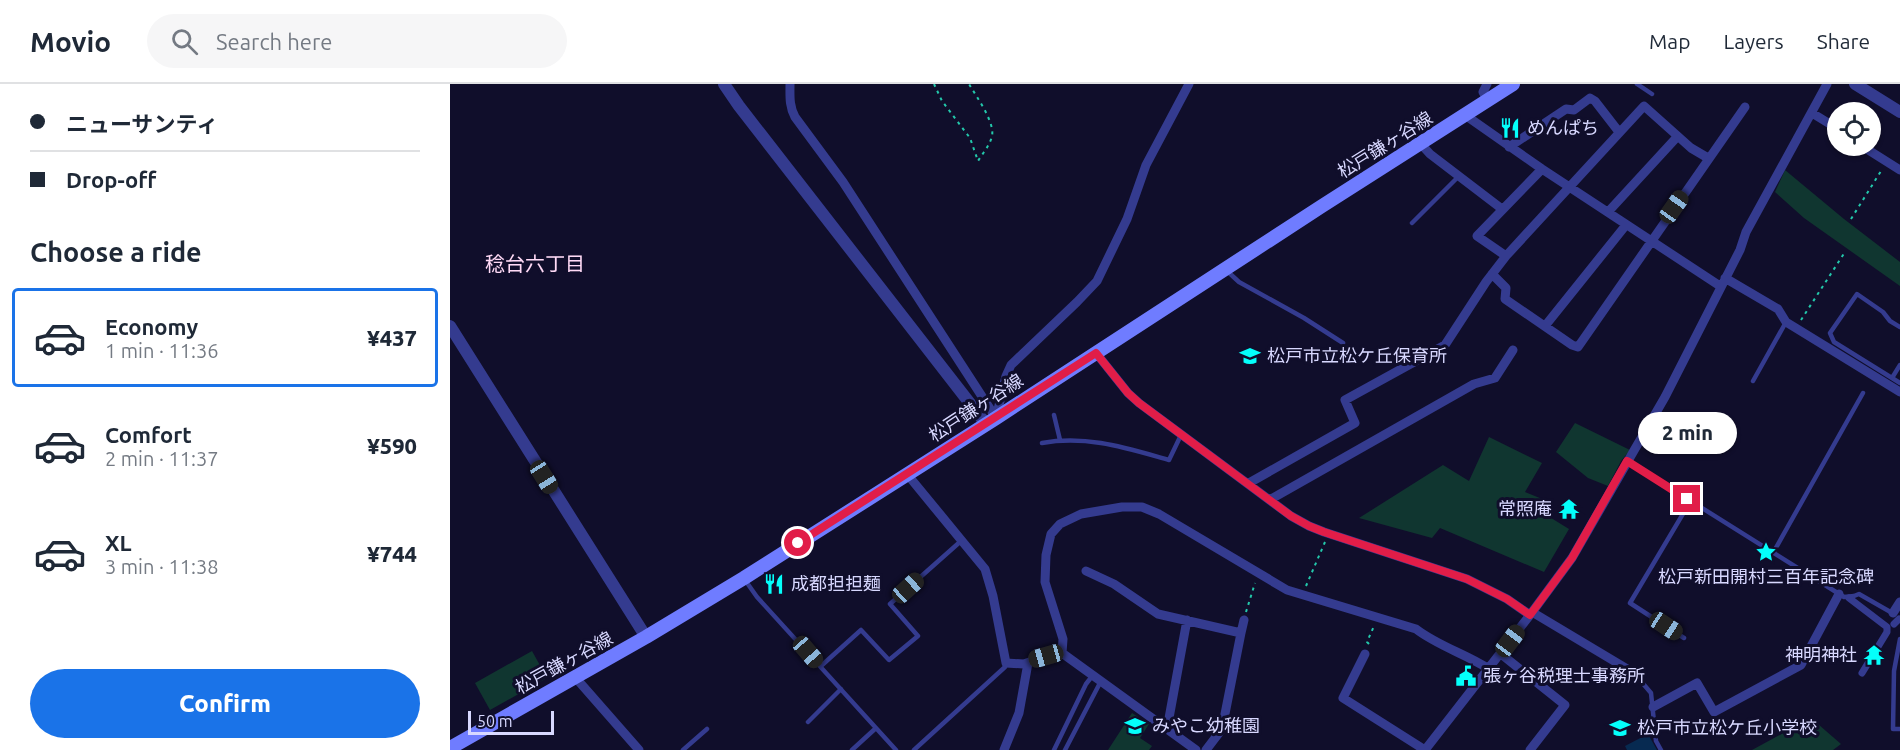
<!DOCTYPE html>
<meta charset="utf-8">
<style>
:root{--surface:#fff;--page:#f6f6f7;--text:#1f2937;--muted:#747a83;--line:#e0e1e3;--accent:#1a73e8}
body{margin:0;font-family:Ubuntu,"Noto Sans JP",sans-serif;background:var(--page);color:var(--text);height:100vh;display:flex;flex-direction:column;font-size:22px;white-space:nowrap}
*{box-sizing:border-box;margin:0}
p{font-size:20px;color:var(--muted)}
.icon{flex:none;width:33px;height:33px;fill:none;stroke:currentColor;stroke-width:2;stroke-linecap:round;stroke-linejoin:round}
.map{position:relative;flex:1;overflow:hidden}
.details{display:flex;flex-direction:column;background:var(--surface);width:450px}
.details>*{flex:none}
.guide{display:grid;align-content:center;height:132px;padding:0 30px;background:var(--surface)}
.controls{position:absolute;left:1377px;top:18px;display:grid;gap:12px}
.controls a{display:grid;place-items:center;width:54px;height:54px;border-radius:50%;background:var(--surface);box-shadow:0 2px 4px #0004;font-size:30px}
.scale{position:absolute;left:18px;bottom:15px;width:86px;box-sizing:border-box;padding-left:6px;border:3px solid #d8d8ff;border-top:0;font-size:16px;line-height:21px;white-space:nowrap;color:#d8d8ff;-webkit-text-stroke:4px #100e2b;paint-order:stroke}
.end{position:absolute;width:27px;height:27px;margin:-14px;border:8px solid #e11d48;background:#fff;box-shadow:0 0 0 3px #fff}
.from{border-radius:50%}
.bubble{position:absolute;height:42px;border-radius:21px;background:var(--surface);box-shadow:0 2px 4px #0004;font-size:20px;font-weight:800;line-height:42px;text-align:center}
.car{position:absolute;width:18px;height:36px;margin:-18px -9px;border-radius:8px;box-shadow:0 0 4px 2px #0007;background:linear-gradient(#222 24%,#8ab4d8 0 40%,#222 0 76%,#8ab4d8 0 86%,#222 0)}
.guide b{display:flex;align-items:center;gap:21px;height:57px;font-size:22px}
.guide b+b{border-top:2px solid var(--line)}
.guide i{width:15px;height:15px;background:var(--text)}
ul{padding:0;list-style:none}
li{display:flex;align-items:center;gap:18px;height:99px;margin:0 12px 9px;padding:0 18px;border:3px solid transparent;border-radius:6px}
li div{flex:1}
li b{display:block;font-size:22px}
li em{font-style:normal;font-weight:800}
li.on{border-color:var(--accent)}
li>.icon{width:54px;height:54px;stroke-width:1.5}
h2{padding:0 30px;font-size:27px;line-height:72px}
.primary-button{display:flex;gap:12px;margin-top:auto;padding:12px 30px}
.primary-button a{flex:1;height:69px;border-radius:36px;background:var(--accent);color:#fff;font-size:24px;font-weight:800;line-height:69px;text-align:center}
header{display:flex;align-items:center;gap:36px;box-sizing:border-box;height:84px;padding:0 30px;background:var(--surface);border-bottom:2px solid var(--line)}
header strong{font-size:28px}
nav{display:flex;gap:33px;margin-inline-start:auto;font-size:21px}
.search{width:420px;height:54px;background:var(--page);display:flex;align-items:center;gap:15px;box-sizing:border-box;padding:0 21px;border-radius:33px;color:var(--muted);font-size:22px}
main{display:flex;flex:1;min-height:0}
.map>svg:first-child{display:block}
.green{fill:#103630}
.water{fill:#072a51}
.lines{fill:none;stroke-linecap:round;stroke-linejoin:round}
.path{stroke:#23c8ab;stroke-width:2;stroke-dasharray:3 4.5;stroke-linecap:butt}
.service{stroke:#343b8f;stroke-width:4.5}
.pedestrian{stroke:#343b8f;stroke-width:7}
.minor{stroke:#343b8f;stroke-width:9}
.tertiary{stroke:#343b8f;stroke-width:12}
.secondary{stroke:#6f7cff;stroke-width:14}
.route{stroke:#e11d48;stroke-width:8}
.labels{text-anchor:middle;stroke-width:6;stroke-linejoin:round;paint-order:stroke}
.poi-label{font-size:18px;fill:#d8d8ff;stroke:#100e2b;text-anchor:start}
.street-label{font-size:18px;fill:#d8d8ff;stroke:#100e2b}
.neighbourhood-label{font-size:20px;fill:#ffdaf6;stroke:#100e2b}
</style>
<header>
<strong>Movio</strong>
<div class="search"><svg class="icon" aria-label="search" viewBox="0 0 24 24"><circle cx="10" cy="10" r="6"/><path d="M15 15l6 6"/></svg>Search here</div>
<nav><a>Map</a><a>Layers</a><a>Share</a></nav>
</header>
<main>
<section class="details">
<div class="guide">
<b><i class="from"></i>ニューサンティ</b>
<b><i></i>Drop-off</b>
</div>
<h2>Choose a ride</h2>
<ul>
<li class="on"><svg class="icon" aria-label="car" viewBox="0 0 24 24"><path d="M5 17H2v-5l4-1 3-4h7l3 4 3 1v5h-3M9 17h6M6 11h13"/><circle cx="7" cy="17" r="2"/><circle cx="17" cy="17" r="2"/></svg><div><b>Economy</b><p>1 min · 11:36</p></div><em>¥437</em></li>
<li><svg class="icon" aria-label="car" viewBox="0 0 24 24"><path d="M5 17H2v-5l4-1 3-4h7l3 4 3 1v5h-3M9 17h6M6 11h13"/><circle cx="7" cy="17" r="2"/><circle cx="17" cy="17" r="2"/></svg><div><b>Comfort</b><p>2 min · 11:37</p></div><em>¥590</em></li>
<li><svg class="icon" aria-label="car" viewBox="0 0 24 24"><path d="M5 17H2v-5l4-1 3-4h7l3 4 3 1v5h-3M9 17h6M6 11h13"/><circle cx="7" cy="17" r="2"/><circle cx="17" cy="17" r="2"/></svg><div><b>XL</b><p>3 min · 11:38</p></div><em>¥744</em></li>
</ul>
<div class="primary-button"><a>Confirm</a></div>
</section>
<div class="map">
<svg width="1450" height="666" viewBox="0 0 1450 666">
<rect width="100%" height="100%" fill="#100e2b"/>
<!-- green -->
<path class="green" d="M1335,86L1394,135L1450,178V202L1354,134L1325,108Z
M1125,339L1180,366L1171,377L1158,402L1138,394L1106,368Z
M1039,353L1092,379L1075,408L1097,417L1093,429L1119,445L1094,488L990,444L982,454L909,434L993,381L1019,397Z
M82,567L97,594L40,626L25,599Z
M682,629L699,640L690,654L702,662L699,666H658Z
M1361,634L1391,660L1383,666H1302Z"/>
<!-- water -->
<path class="water" d="M1198,650L1207,666H1177L1175,662Z"/>
<g class="lines">
<!-- path -->
<path class="path" d="M484,0L492,17L520,54L528,77C533,69 540,61 542,52C545,38 526,12 519,0
M1401,135L1431,87
M1351,236L1395,168
M856,502L875,458
M796,528L805,499
M919,560L917,558L924,542"/>
<!-- service -->
<path class="service" d="M1187,0L1202,10
M962,139L1009,92
M776,186L789,198L854,234L893,259
M1450,243L1440,237L1433,228L1407,210L1380,249L1384,258L1450,299
M1442,294L1450,281
M1303,297L1336,238
M604,331L610,356
M592,359C637,351 676,364 719,376L731,351
M1177,377L1394,513L1404,512L1409,510L1444,530
M1323,469L1413,309
M295,496L307,513L446,666
M1234,554L1180,519L1240,418
M1450,555L1444,587L1443,645H1450
M371,582L411,546L439,576L468,552L440,520L511,457
M1184,589L1201,609L1206,657L1211,666
M358,638L391,605
M233,666L257,645
M402,666L426,644
M464,666L555,583L556,580
M604,666L636,600L643,591
M615,666L651,597"/>
<!-- pedestrian -->
<path class="pedestrian" d="M1399,514L1437,543V548L1412,589
M1444,540L1449,535"/>
<!-- minor -->
<path class="minor" d="M340,0C340,12 339,22 345,33L393,98L546,334
M1037,0L1033,8L1038,17
M1362,29L1388,45
M1015,31L1092,85L1270,202
M970,59L980,70L1052,125
M1412,62L1450,86
M1059,63L1116,25L1124,26L1140,14L1145,17L1169,48
M1158,128L1227,53
M1056,172L1027,152L1092,85
M1042,190L1056,204L1055,215L1122,261L1128,263L1295,23
M1275,194L1328,225L1336,238L1450,308
M1095,242L1176,141
M646,269L678,309L689,319L841,432L859,442L874,448L1017,495L1057,515L1080,531L1122,474L1182,370L1215,313L1290,166L1296,148L1377,0
M546,334L556,292L561,281L627,218L647,197L677,135L696,81L739,0
M457,390L535,485L543,512L556,579L574,580L596,572L612,569L746,666
M799,399L905,339L895,316L995,261L1036,198L1056,172L1194,22L1241,64L1258,74
M821,415L1024,300L1045,294L1063,266
M636,487L664,500L708,530L791,549L772,645L756,666
M1082,528L1184,589
M1443,529L1450,518
M791,549L794,536
M612,569L613,555L595,498L596,471L601,450L610,440L631,430L672,423H692L709,430L837,506L966,545C988,562 1016,570 1039,585
M915,570L893,614L975,666
M1051,570L1115,621L1080,666
M125,593L189,666
M1203,623L1247,599L1264,628L1351,581L1389,510
M717,645L737,536
M554,666L569,629L578,579
M975,666L1080,531"/>
<!-- tertiary -->
<path class="tertiary" d="M274,0L289,22L536,340
M1405,0L1450,28
M0,242L196,553"/>
<!-- secondary -->
<path class="secondary" d="M0,664L196,553L294,494L546,334L872,122L1063,0"/>
</g>
<g class="lines">
<!-- route -->
<path class="route" d="M348,459L646,269L678,309L689,319L841,432L859,442L874,448L1017,495L1057,515L1080,531L1122,474L1177,377L1237,415"/>
</g>
<!-- icons -->
<defs>
<g id="restaurant-bare" transform="scale(1.62)"><path d="M-5-6h1v4h1v-4h1v4h1v-4h1v5L-1.5 .5V6h-2V.5L-5-1ZM5-6V6H3V1.5H1.5Q1.5-4 5-6Z" fill="#04fffb" stroke="#100e2b" stroke-width="2.5" paint-order="stroke"/></g>
<g id="school-bare" transform="scale(1.62)"><path d="M0-5L7-2L0 1L-7-2ZM-4 1L0 2.5L4 1V4Q0 6-4 4Z" fill="#04fffb" stroke="#100e2b" stroke-width="2.5" paint-order="stroke"/></g>
<g id="temple-bare" transform="scale(1.62)"><path d="M0-6L5-2H3V0L6.5 2.5H4V6H1.5V3h-3V6H-4V2.5H-6.5L-3 0V-2H-5Z" fill="#04fffb" stroke="#100e2b" stroke-width="2.5" paint-order="stroke"/></g>
<g id="sight-bare" transform="scale(1.62)"><path d="M0-6L1.8-2.2L6-1.7L2.9 1.2L3.7 5.4L0 3.3L-3.7 5.4L-2.9 1.2L-6-1.7L-1.8-2.2Z" fill="#04fffb" stroke="#100e2b" stroke-width="2.5" paint-order="stroke"/></g>
<g id="civic-bare" transform="scale(1.62)"><path d="M-.6-6.5H3V-4.5H.6V-3L4-1V1h2V6H-6V1h2V-1L-.6-3ZM-1.2 2.5V6h2.4V2.5Z" fill="#04fffb" stroke="#100e2b" stroke-width="2.5" paint-order="stroke"/></g>
</defs>
<g fill-rule="evenodd">
<use href="#restaurant-bare" x="1060" y="44"/>
<use href="#school-bare" x="800" y="272"/>
<use href="#temple-bare" x="1119" y="425"/>
<use href="#sight-bare" x="1316" y="468"/>
<use href="#restaurant-bare" x="324" y="500"/>
<use href="#temple-bare" x="1424" y="571"/>
<use href="#civic-bare" x="1016" y="592"/>
<use href="#school-bare" x="685" y="642"/>
<use href="#school-bare" x="1170" y="644"/>
</g>
<g class="labels">
<!-- poi labels -->
<g class="poi-label">
<text x="1077" y="50">めんぱち</text>
<text x="817" y="278">松戸市立松ケ丘保育所</text>
<text x="1102" y="431" text-anchor="end">常照庵</text>
<text x="1316" y="499" text-anchor="middle">松戸新田開村三百年記念碑</text>
<text x="341" y="506">成都担担麺</text>
<text x="1407" y="577" text-anchor="end">神明神社</text>
<text x="1033" y="598">張ヶ谷税理士事務所</text>
<text x="702" y="648">みやこ幼稚園</text>
<text x="1187" y="650">松戸市立松ケ丘小学校</text>
</g>
<!-- street labels -->
<g class="street-label">
<text transform="translate(935 61) rotate(-32)" y="6">松戸鎌ヶ谷線</text>
<text transform="translate(526 324) rotate(-33)" y="6">松戸鎌ヶ谷線</text>
<text transform="translate(114 579) rotate(-29)" y="6">松戸鎌ヶ谷線</text>
</g>
<!-- neighbourhood labels -->
<g class="neighbourhood-label">
<text x="85" y="187">稔台六丁目</text>
</g>
</g>
</svg>
<div class="controls">
<a><svg class="icon" aria-label="locate" viewBox="0 0 24 24"><circle cx="12" cy="12" r="6"/><path d="M12 2v4M12 18v4M2 12h4M18 12h4"/></svg></a>
</div>
<div class="scale">50 m</div>
<i class="end from" style="left:348px;top:459px"></i>
<i class="end" style="left:1237px;top:415px"></i>
<div class="bubble" style="left:1188px;top:328px;width:99px">2 min</div>
<i class="car" style="left:1224px;top:123px;rotate:35deg"></i>
<i class="car" style="left:94px;top:393px;rotate:148deg"></i>
<i class="car" style="left:458px;top:504px;rotate:48deg"></i>
<i class="car" style="left:1216px;top:542px;rotate:123deg"></i>
<i class="car" style="left:1060px;top:557px;rotate:37deg"></i>
<i class="car" style="left:358px;top:568px;rotate:139deg"></i>
<i class="car" style="left:596px;top:572px;rotate:254deg"></i>
</div>
</main>
